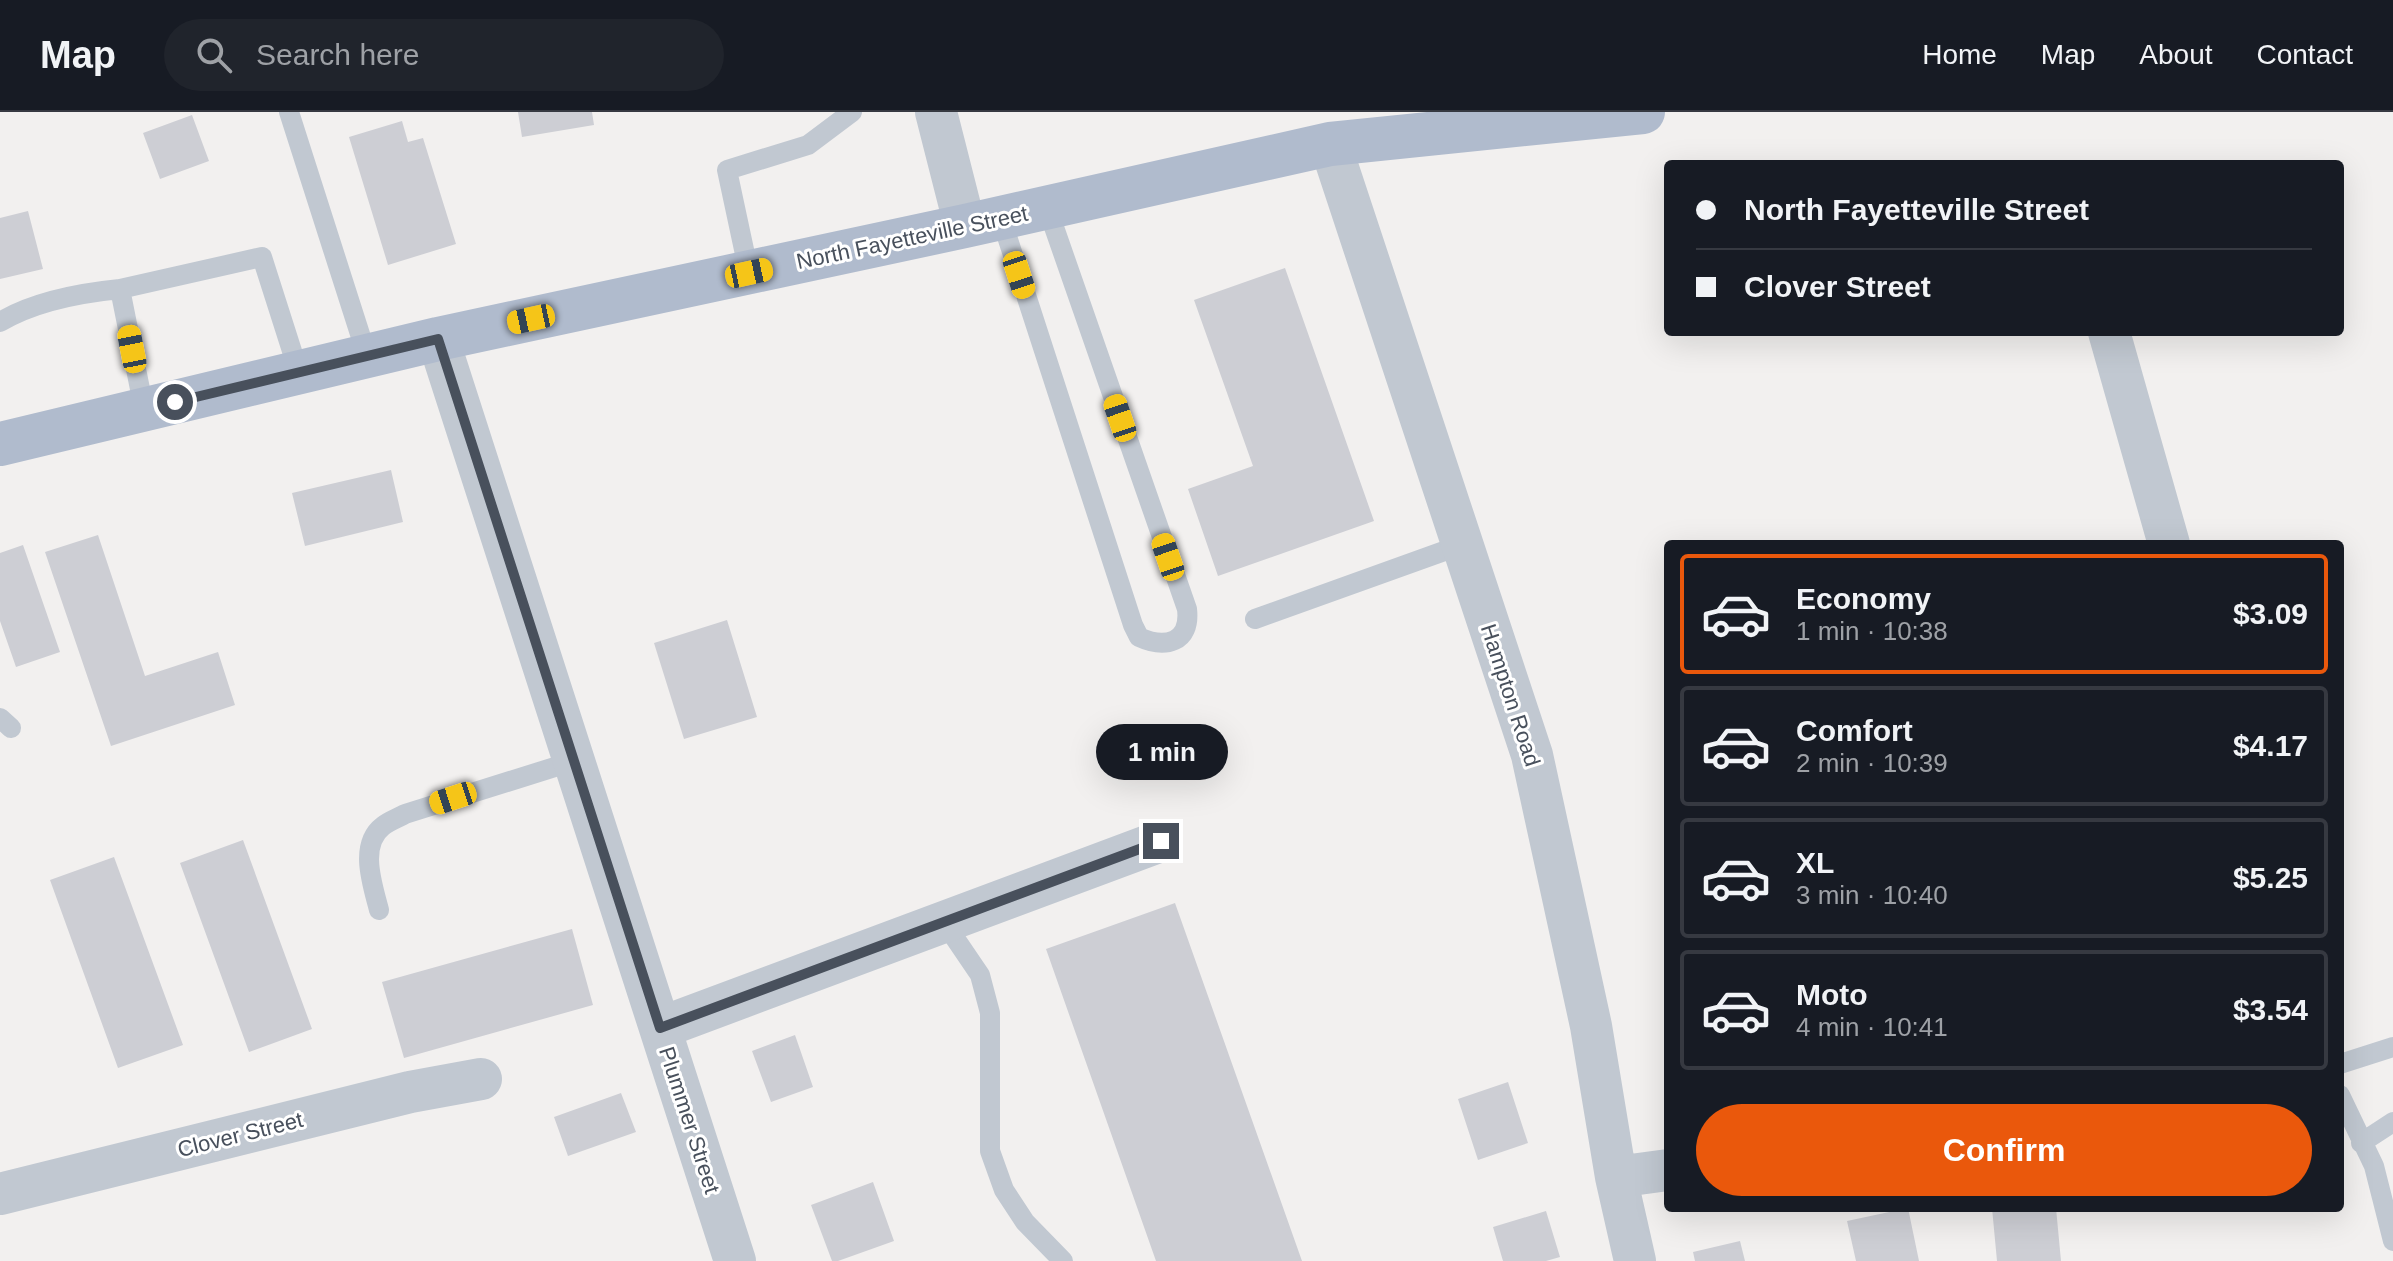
<!DOCTYPE html>
<meta charset="utf-8">
<style>
:root{--surface:#171b24;--page:#20242c;--text:#f1f3f6;--muted:#9ea1a6;--line:#363941;--accent:#ea580c}
body{margin:0;font-family:Arial,sans-serif;background:var(--page);color:var(--text);height:100vh;display:flex;flex-direction:column;font-size:30px;white-space:nowrap}
*{box-sizing:border-box;margin:0}
p{font-size:26px;color:var(--muted)}
.icon{flex:none;width:44px;height:44px;fill:none;stroke:currentColor;stroke-width:2;stroke-linecap:round;stroke-linejoin:round}
.map{position:relative;flex:1;overflow:hidden}
.details{position:absolute;left:1664px;top:428px;width:680px;height:672px;display:flex;flex-direction:column;background:var(--surface);border-radius:8px;box-shadow:0 8px 32px #0002}
.details>*{flex:none}
.banner{position:absolute;left:1664px;top:48px;width:680px;height:176px;border-radius:8px;box-shadow:0 8px 32px #0002;display:grid;align-content:center;height:176px;padding:0 32px;background:var(--surface)}
.end{position:absolute;width:36px;height:36px;margin:-18px;border:10px solid #48505c;background:#fff;box-shadow:0 0 0 4px #fff}
.from{border-radius:50%}
.bubble{position:absolute;height:56px;border-radius:28px;background:var(--surface);box-shadow:0 8px 32px #0002;font-size:26px;font-weight:700;line-height:56px;text-align:center}
.car{position:absolute;width:24px;height:48px;margin:-24px -12px;border-radius:10px;box-shadow:0 0 6px 2px #0007;background:linear-gradient(#f5c518 24%,#345 0 40%,#f5c518 0 76%,#345 0 86%,#f5c518 0)}
.banner b{display:flex;align-items:center;gap:28px;height:76px;font-size:30px}
.banner b+b{border-top:2px solid var(--line)}
.banner i{width:20px;height:20px;background:var(--text)}
ul{padding:14px 0 0;list-style:none}
li{display:flex;align-items:center;gap:24px;height:120px;margin:0 16px 12px;padding:0 16px;border:4px solid var(--line);border-radius:8px}
li div{flex:1}
li b{display:block;font-size:30px}
li em{font-style:normal;font-weight:700}
li.on{border-color:var(--accent)}
li>.icon{width:72px;height:72px;stroke-width:1.5}
.primary-button{display:flex;gap:16px;margin-top:auto;padding:16px 32px}
.primary-button a{flex:1;height:92px;border-radius:48px;background:var(--accent);color:#fff;font-size:32px;font-weight:700;line-height:92px;text-align:center}
header{display:flex;align-items:center;gap:48px;box-sizing:border-box;height:112px;padding:0 40px;background:var(--surface);border-bottom:2px solid var(--line)}
header strong{font-size:38px}
nav{display:flex;gap:44px;margin-inline-start:auto;font-size:28px}
.search{width:560px;height:72px;background:var(--page);display:flex;align-items:center;gap:20px;box-sizing:border-box;padding:0 28px;border-radius:44px;color:var(--muted);font-size:30px}
.map>svg:first-child{display:block}
.building{fill:#cdced4}
.lines{fill:none;stroke-linecap:round;stroke-linejoin:round}
.service{stroke:#c1c8d1;stroke-width:20}
.minor{stroke:#c1c8d1;stroke-width:42}
.primary{stroke:#b0bbcd;stroke-width:44}
.route{stroke:#48505c;stroke-width:10}
.labels{text-anchor:middle;stroke-width:6;stroke-linejoin:round;paint-order:stroke}
.street-label{font-size:22px;fill:#48505c;stroke:#fff}
</style>
<header>
<strong>Map</strong>
<div class="search"><svg class="icon" aria-label="search" viewBox="0 0 24 24"><circle cx="10" cy="10" r="6"/><path d="M15 15l6 6"/></svg>Search here</div>
<nav><a>Home</a><a>Map</a><a>About</a><a>Contact</a></nav>
</header>
<div class="map">
<svg width="2393" height="1149" viewBox="0 0 2393 1149">
<rect width="100%" height="100%" fill="#f2f0ef"/>
<!-- building -->
<path class="building" d="M518,0H592L594,13L522,25Z
M192,3L209,49L160,67L143,21Z
M402,9L408,30L423,26L456,132L388,153L349,25Z
M28,99L43,157L0,167V106Z
M1285,156L1374,409L1218,464L1188,377L1253,354L1194,188Z
M391,358L403,410L305,434L292,381Z
M98,423L145,564L218,540L235,593L111,634L45,440Z
M23,433L60,540L16,555L0,509V441Z
M727,508L757,605L684,627L654,531Z
M243,728L312,917L249,940L180,751Z
M114,745L183,933L118,956L50,768Z
M1175,791L1302,1149H1156L1046,837Z
M572,817L593,893L404,946L382,870Z
M795,923L813,975L771,990L752,939Z
M1508,970L1528,1031L1478,1048L1458,987Z
M621,981L636,1020L568,1044L554,1005Z
M873,1070L894,1129L838,1149H832L811,1093Z
M1908,1096L1919,1149H1856L1847,1109Z
M1992,1096H2056L2061,1149H1997Z
M1546,1099L1560,1145L1546,1149H1503L1493,1115Z
M1740,1129L1745,1149H1695L1693,1140Z"/>
<g class="lines">
<!-- service -->
<path class="service" d="M289,0L367,244
M1001,106L1133,513L1139,525C1165,537 1191,531 1187,497L1047,95
M749,161L727,58L808,33L852,0
M0,210C35,189 80,181 120,177
M144,297L120,177L262,145L299,261
M1255,507L1461,433
M0,606L11,616
M379,798C373,774 358,733 383,714C389,709 398,706 405,702L574,649
M944,810L980,863L990,901V1039L1004,1078L1025,1110L1063,1149
M2340,952L2393,935
M2340,983L2374,1054L2393,1129
M2361,1031L2393,1010"/>
<!-- minor -->
<path class="minor" d="M936,0L965,114
M1330,32L1532,643L1591,914L1616,1065L1635,1149
M2109,220L2169,432
M438,227L735,1149
M660,916L1161,729
M1616,1065L1668,1058
M0,1082L410,980L481,967"/>
<!-- primary -->
<path class="primary" d="M0,332L438,227L965,114L1330,32L1643,0"/>
</g>
<g class="lines">
<!-- route -->
<path class="route" d="M175,290L438,227L660,916L1161,729"/>
</g>
<g class="labels">
<!-- street labels -->
<g class="street-label">
<text transform="translate(912 125) rotate(-12)" y="8">North Fayetteville Street</text>
<text transform="translate(1511 583) rotate(72)" y="8">Hampton Road</text>
<text transform="translate(690 1008) rotate(72)" y="8">Plummer Street</text>
<text transform="translate(240 1022) rotate(-14)" y="8">Clover Street</text>
</g>
</g>
</svg>
<i class="end from" style="left:175px;top:290px"></i>
<i class="end" style="left:1161px;top:729px"></i>
<div class="bubble" style="left:1096px;top:612px;width:132px">1 min</div>
<i class="car" style="left:749px;top:161px;rotate:78deg"></i>
<i class="car" style="left:1019px;top:163px;rotate:162deg"></i>
<i class="car" style="left:531px;top:207px;rotate:258deg"></i>
<i class="car" style="left:132px;top:237px;rotate:349deg"></i>
<i class="car" style="left:1120px;top:306px;rotate:341deg"></i>
<i class="car" style="left:1168px;top:445px;rotate:341deg"></i>
<i class="car" style="left:453px;top:686px;rotate:252deg"></i>
<div class="banner">
<b><i class="from"></i>North Fayetteville Street</b>
<b><i></i>Clover Street</b>
</div>
<section class="details">
<ul>
<li class="on"><svg class="icon" aria-label="car" viewBox="0 0 24 24"><path d="M5 17H2v-5l4-1 3-4h7l3 4 3 1v5h-3M9 17h6M6 11h13"/><circle cx="7" cy="17" r="2"/><circle cx="17" cy="17" r="2"/></svg><div><b>Economy</b><p>1 min · 10:38</p></div><em>$3.09</em></li>
<li><svg class="icon" aria-label="car" viewBox="0 0 24 24"><path d="M5 17H2v-5l4-1 3-4h7l3 4 3 1v5h-3M9 17h6M6 11h13"/><circle cx="7" cy="17" r="2"/><circle cx="17" cy="17" r="2"/></svg><div><b>Comfort</b><p>2 min · 10:39</p></div><em>$4.17</em></li>
<li><svg class="icon" aria-label="car" viewBox="0 0 24 24"><path d="M5 17H2v-5l4-1 3-4h7l3 4 3 1v5h-3M9 17h6M6 11h13"/><circle cx="7" cy="17" r="2"/><circle cx="17" cy="17" r="2"/></svg><div><b>XL</b><p>3 min · 10:40</p></div><em>$5.25</em></li>
<li><svg class="icon" aria-label="car" viewBox="0 0 24 24"><path d="M5 17H2v-5l4-1 3-4h7l3 4 3 1v5h-3M9 17h6M6 11h13"/><circle cx="7" cy="17" r="2"/><circle cx="17" cy="17" r="2"/></svg><div><b>Moto</b><p>4 min · 10:41</p></div><em>$3.54</em></li>
</ul>
<div class="primary-button"><a>Confirm</a></div>
</section>
</div>
